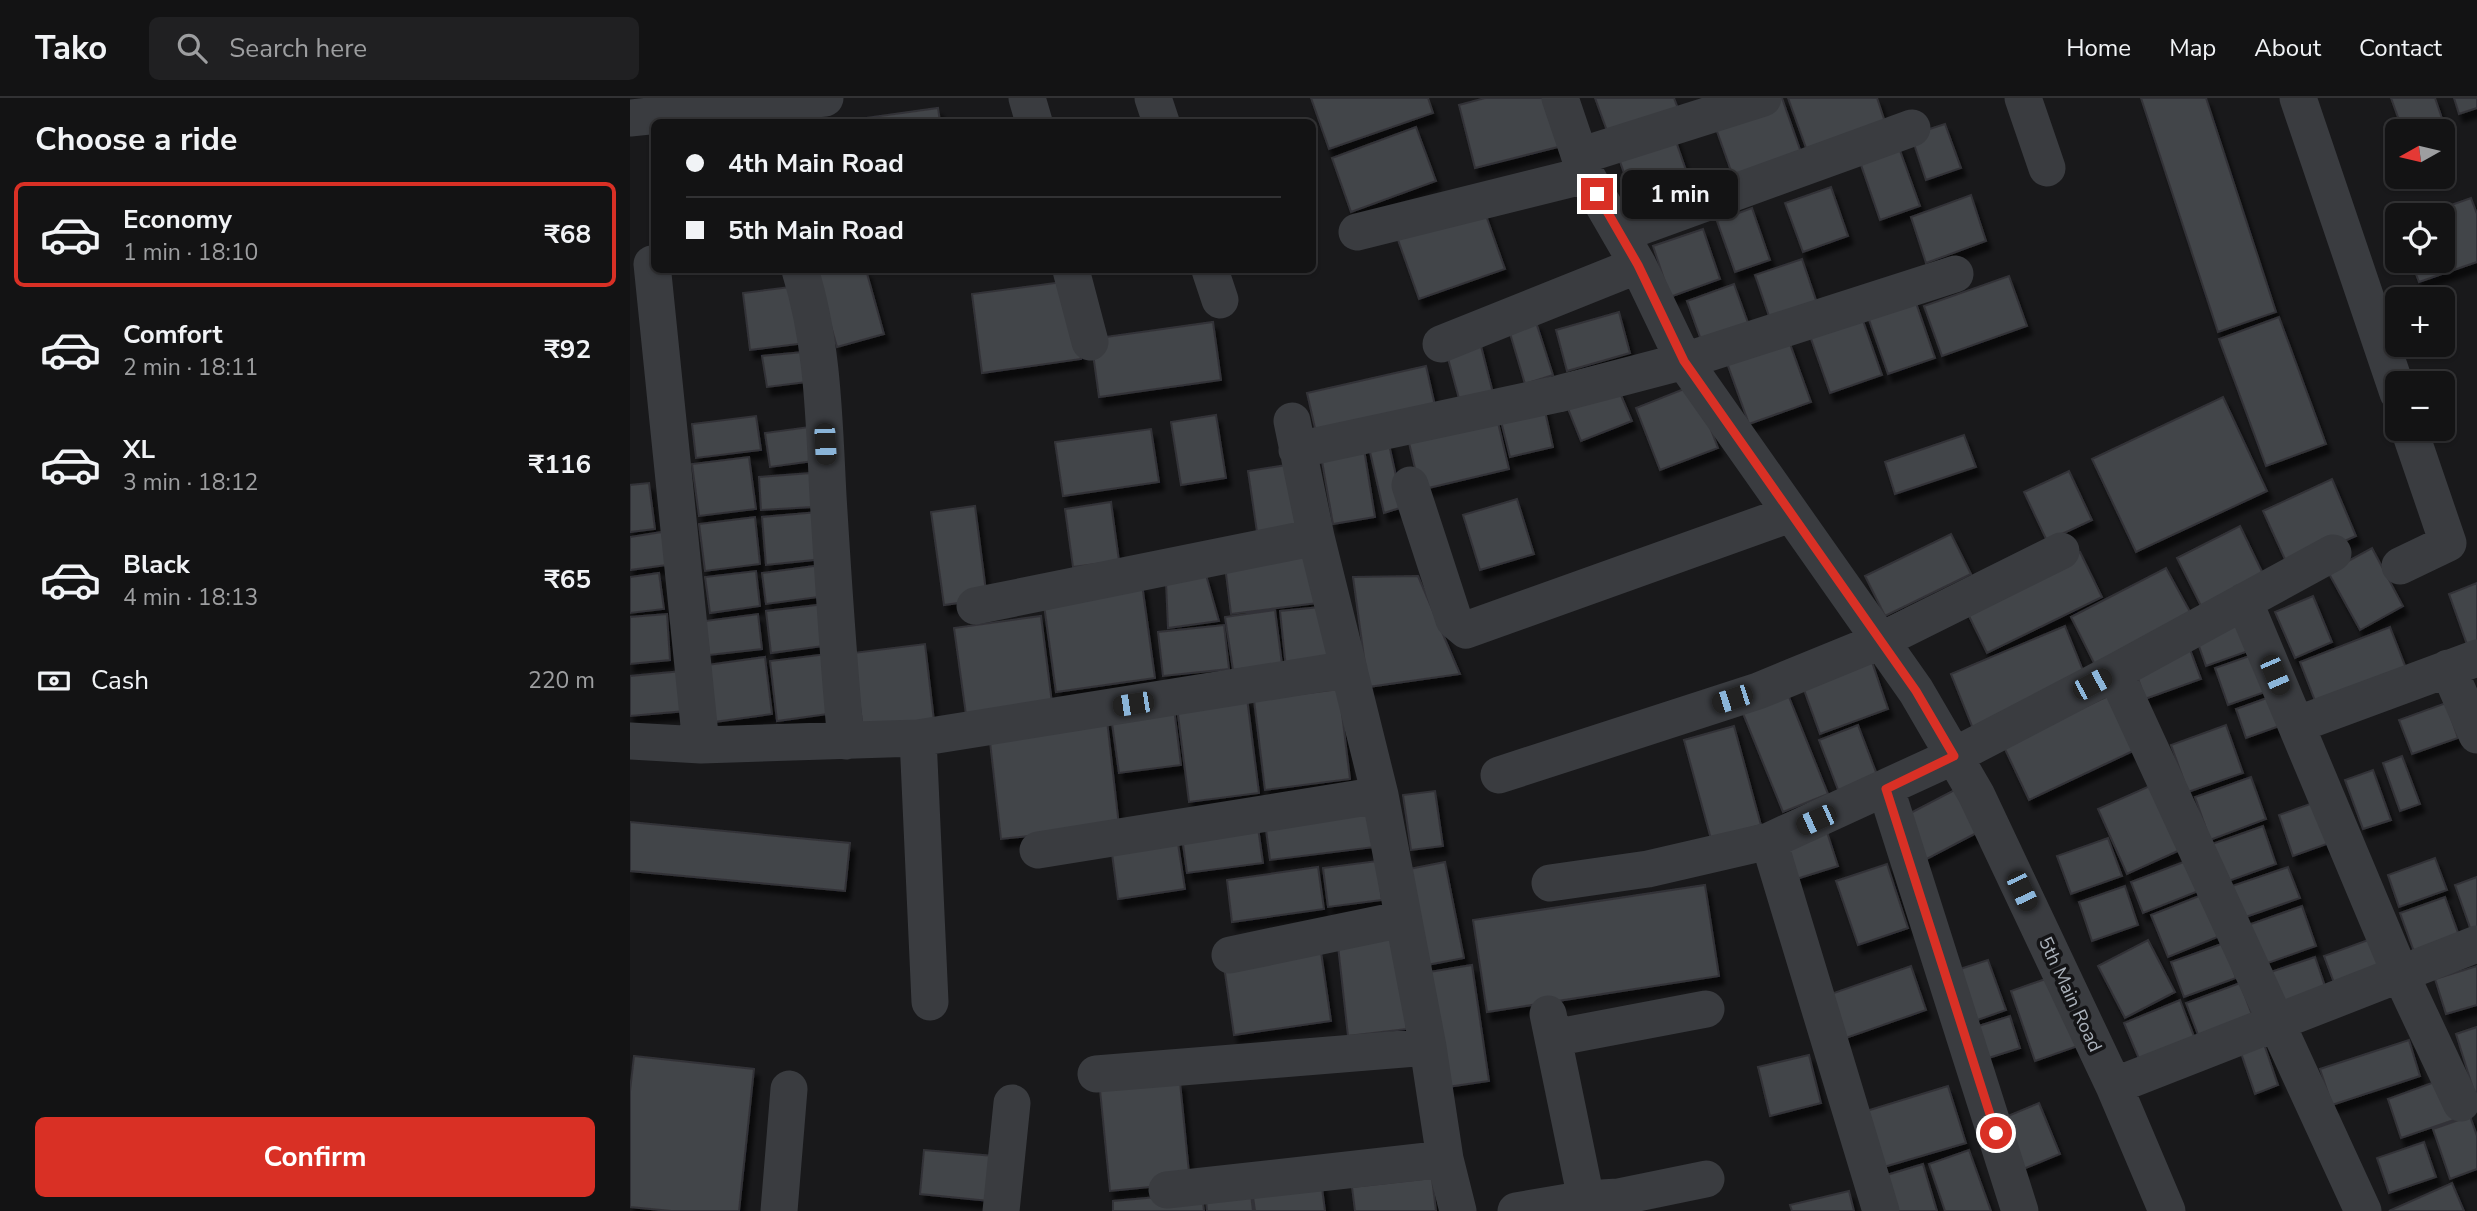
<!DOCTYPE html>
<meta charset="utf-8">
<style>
:root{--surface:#131314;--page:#202022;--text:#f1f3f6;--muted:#9d9ea0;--line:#323234;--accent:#d93025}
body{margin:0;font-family:"Nunito Sans",sans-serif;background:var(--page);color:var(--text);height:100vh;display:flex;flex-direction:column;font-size:26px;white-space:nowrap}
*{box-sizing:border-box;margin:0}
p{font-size:23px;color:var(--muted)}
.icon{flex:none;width:38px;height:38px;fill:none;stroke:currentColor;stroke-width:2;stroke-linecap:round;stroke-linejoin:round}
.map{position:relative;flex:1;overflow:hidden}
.sheet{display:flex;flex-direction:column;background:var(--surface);width:630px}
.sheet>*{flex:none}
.hud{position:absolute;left:21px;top:21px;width:665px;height:154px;border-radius:10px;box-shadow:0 2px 5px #0004,0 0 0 2px var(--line);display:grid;align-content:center;height:154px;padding:0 35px;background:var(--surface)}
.needle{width:46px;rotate:262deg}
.fabs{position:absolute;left:1755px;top:21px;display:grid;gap:14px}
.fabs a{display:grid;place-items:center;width:70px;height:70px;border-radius:10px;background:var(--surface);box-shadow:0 2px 5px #0004,0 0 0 2px var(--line);font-size:35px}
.end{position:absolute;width:32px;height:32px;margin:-16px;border:9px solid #d93025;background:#fff;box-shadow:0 0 0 4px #fff}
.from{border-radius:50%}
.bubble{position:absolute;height:49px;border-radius:10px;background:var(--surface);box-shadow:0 2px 5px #0004,0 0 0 2px var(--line);font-size:23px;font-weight:700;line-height:49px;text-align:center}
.car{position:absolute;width:21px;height:42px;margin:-21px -10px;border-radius:9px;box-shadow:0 0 5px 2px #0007;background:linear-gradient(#222 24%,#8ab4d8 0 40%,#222 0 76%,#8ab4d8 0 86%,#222 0)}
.hud b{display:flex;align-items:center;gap:24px;height:66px;font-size:26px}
.hud b+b{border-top:2px solid var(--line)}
.hud i{width:18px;height:18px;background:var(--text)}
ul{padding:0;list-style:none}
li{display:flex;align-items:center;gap:21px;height:105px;margin:0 14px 10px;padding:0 21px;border:4px solid transparent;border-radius:10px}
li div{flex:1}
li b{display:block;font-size:26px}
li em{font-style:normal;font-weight:700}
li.on{border-color:var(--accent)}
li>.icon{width:63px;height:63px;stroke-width:1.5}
h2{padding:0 35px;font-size:32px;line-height:84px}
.pay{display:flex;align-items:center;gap:18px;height:77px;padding:0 35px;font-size:26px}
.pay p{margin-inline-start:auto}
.cta{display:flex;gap:14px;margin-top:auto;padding:14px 35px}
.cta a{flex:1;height:80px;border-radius:10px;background:var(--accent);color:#fff;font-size:28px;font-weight:700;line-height:80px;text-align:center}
header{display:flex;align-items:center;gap:42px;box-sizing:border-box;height:98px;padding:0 35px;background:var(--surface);border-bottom:2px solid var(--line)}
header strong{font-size:33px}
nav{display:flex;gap:38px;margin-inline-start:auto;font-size:24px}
.search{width:490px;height:63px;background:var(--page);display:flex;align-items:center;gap:18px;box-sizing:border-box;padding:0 24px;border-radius:10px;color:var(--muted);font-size:26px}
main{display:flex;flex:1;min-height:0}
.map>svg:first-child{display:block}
.building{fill:#434448;stroke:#333337;stroke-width:2;filter:url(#shadow)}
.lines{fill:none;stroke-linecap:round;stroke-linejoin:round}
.minor{stroke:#3a3c40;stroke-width:37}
.route{stroke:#d93025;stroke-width:9}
.labels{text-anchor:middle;stroke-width:7;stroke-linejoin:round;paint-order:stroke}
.street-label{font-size:19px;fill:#abb2bb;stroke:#141416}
</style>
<header>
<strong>Tako</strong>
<div class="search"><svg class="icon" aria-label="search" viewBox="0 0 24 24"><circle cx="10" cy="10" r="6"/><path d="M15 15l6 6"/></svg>Search here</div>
<nav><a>Home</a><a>Map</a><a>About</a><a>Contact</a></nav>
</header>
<main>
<section class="sheet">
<h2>Choose a ride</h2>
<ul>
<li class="on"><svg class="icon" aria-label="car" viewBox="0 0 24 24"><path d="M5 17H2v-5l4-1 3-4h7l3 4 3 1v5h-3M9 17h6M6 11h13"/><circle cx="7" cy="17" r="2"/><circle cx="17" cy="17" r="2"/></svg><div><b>Economy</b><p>1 min · 18:10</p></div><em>₹68</em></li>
<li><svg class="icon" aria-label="car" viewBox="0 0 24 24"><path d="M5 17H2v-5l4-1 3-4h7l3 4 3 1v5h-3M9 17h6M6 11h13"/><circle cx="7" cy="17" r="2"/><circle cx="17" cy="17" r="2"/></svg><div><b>Comfort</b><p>2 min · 18:11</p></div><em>₹92</em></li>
<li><svg class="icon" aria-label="car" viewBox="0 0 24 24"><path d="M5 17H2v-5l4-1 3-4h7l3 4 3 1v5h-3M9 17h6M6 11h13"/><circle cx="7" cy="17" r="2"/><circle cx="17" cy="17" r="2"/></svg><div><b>XL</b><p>3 min · 18:12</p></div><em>₹116</em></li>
<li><svg class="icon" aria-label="car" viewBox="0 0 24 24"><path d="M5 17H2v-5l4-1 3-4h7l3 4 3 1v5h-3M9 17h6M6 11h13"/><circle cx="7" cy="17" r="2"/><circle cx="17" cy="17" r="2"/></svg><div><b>Black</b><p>4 min · 18:13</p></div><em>₹65</em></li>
</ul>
<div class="pay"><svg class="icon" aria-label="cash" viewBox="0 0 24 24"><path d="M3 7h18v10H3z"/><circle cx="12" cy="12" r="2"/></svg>Cash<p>220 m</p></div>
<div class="cta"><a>Confirm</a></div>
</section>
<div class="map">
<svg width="1847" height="1113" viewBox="0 0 1847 1113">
<defs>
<filter id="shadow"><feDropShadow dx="4.5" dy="8" stdDeviation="2" flood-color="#0009"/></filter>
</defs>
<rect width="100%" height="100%" fill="#19191b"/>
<!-- building -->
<path class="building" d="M681,0H798L803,15L699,51Z
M855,0H924L936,47L845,70L829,7Z
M965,0H1044L1050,16L980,41Z
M1152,0L1173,60L1105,84L1084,25Z
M1158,0H1247L1258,33L1180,61Z
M1511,0H1576L1646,214L1588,234Z
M1761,0H1805L1818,38L1813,40V33H1773Z
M1824,0H1847V10L1829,16Z
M308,10L310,24H221V22Z
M1315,26L1331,70L1296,82L1281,37Z
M786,29L806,83L721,114L702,60Z
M1042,32L1066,101L1010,121L986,52Z
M1268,47L1290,108L1250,122L1229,61Z
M1201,89L1218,138L1173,154L1155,105Z
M1341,97L1356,143L1296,165L1281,119Z
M1841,100L1847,116V164L1789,184L1781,163H1813V117H1793Z
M853,109L875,171L789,201L767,139Z
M1122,110L1140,162L1105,174L1087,123Z
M1073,131L1090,181L1040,199L1023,148Z
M1172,161L1188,208L1141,224L1125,177Z
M185,172H236L254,236L207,249Z
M1379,178L1397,228L1312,258L1294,208Z
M440,183L451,261L352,275L342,196Z
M1104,186L1122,236L1075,253L1057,203Z
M168,188L176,245L120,252L113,195Z
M1284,199L1305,260L1258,276L1237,216Z
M989,214L1000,255L937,273L926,232Z
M1231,217L1252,277L1200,295L1179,235Z
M1649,219L1696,346L1636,368L1589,241Z
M583,224L591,282L469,299L461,241Z
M906,224L923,277L895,286L879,232Z
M1159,243L1181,304L1119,326L1097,265Z
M850,244L864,299L831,308L816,253Z
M173,254L177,284L137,289L132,258Z
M796,268L806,312L687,339L677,295Z
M985,283L1002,323L951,343L935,303Z
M1064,287L1088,350L1030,372L1006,310Z
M1593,299L1637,393L1506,454L1462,361Z
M913,304L923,349L880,359L869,315Z
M866,316L879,371L790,392L777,336Z
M586,317L596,380L551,387L541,324Z
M126,318L131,352L66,360L62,326Z
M179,329L184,363L140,369L135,335Z
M521,331L529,384L433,398L425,344Z
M1334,337L1346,369L1265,396L1255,364Z
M758,342L773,409L754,415L738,345Z
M733,345L745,419L703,426L690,352Z
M119,359L126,411L69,418L62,366Z
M657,367L666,428L627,434L618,373Z
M1439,373L1462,422L1417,443L1394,394Z
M181,375L183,409L131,412L129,379Z
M1702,381L1726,438L1658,468L1633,413Z
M19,385L25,431L0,434V387Z
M887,401L904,456L850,472L833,417Z
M481,404L489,463L443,469L435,411Z
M345,408L357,501L314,507L301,414Z
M188,414L193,461L136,467L132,419Z
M125,419L130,466L75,473L69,426Z
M1610,428L1636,482L1573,512L1547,460Z
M32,434L37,467L0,472V439Z
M1321,436L1341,476L1255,518L1235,478Z
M681,450L688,505L601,516L594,460Z
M1742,450L1773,508L1730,532L1698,474Z
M1450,454L1472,499L1357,555L1335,510Z
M191,467L196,498L136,506L132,475Z
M1536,470L1564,521L1467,571L1441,519Z
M126,473L130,508L80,515L75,479Z
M29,475L34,511L0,515V479Z
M576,477L589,523L538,530L536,484Z
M788,478L830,576L738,589L723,479Z
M1847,485V549L1839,552L1819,496Z
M512,486L525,580L426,594L413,500Z
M1683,498L1702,544L1665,560L1645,514Z
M195,506L201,547L141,555L136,513Z
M700,508L706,564L656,570L650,513Z
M645,512L652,566L603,572L595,519Z
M37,516L40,562L0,566V519Z
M128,516L132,551L79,557L75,523Z
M1612,517L1624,551L1576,568L1564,534Z
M411,518L423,613L337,624L324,530Z
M594,527L599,571L533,578L528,534Z
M1435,528L1458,585L1344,633L1321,576Z
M1760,529L1779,578L1689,613L1670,564Z
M295,546L304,623L233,632L223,555Z
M1558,546L1571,581L1515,601L1503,566Z
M197,556L205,615L147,623L140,563Z
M1625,556L1638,593L1598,607L1585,570Z
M135,559L142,616L84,624L77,567Z
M1242,564L1258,611L1190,636L1173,589Z
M52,573L56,613L0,618V578Z
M1155,589L1198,696L1153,714L1110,608Z
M709,591L720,681L635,692L624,602Z
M1648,596L1658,625L1616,640L1606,611Z
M1478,598L1503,653L1399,702L1373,647Z
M617,600L629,695L559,704L547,609Z
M1816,605L1828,640L1782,656L1769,622Z
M544,610L551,667L489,675L481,618Z
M477,622L489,728L371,741L359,635Z
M1228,627L1249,682L1210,697L1189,642Z
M1596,627L1613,675L1558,694L1541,647Z
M1104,628L1131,727L1081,741L1054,642Z
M1772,658L1790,706L1770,713L1753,665Z
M1743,672L1761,722L1733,731L1715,682Z
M1621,679L1636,721L1580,742L1565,699Z
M1531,683L1559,748L1497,776L1468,711Z
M1334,687L1356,730L1291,764L1269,721Z
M805,693L813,748L781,752L773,697Z
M1694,701L1708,742L1663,758L1649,717Z
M740,705L745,749L640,762L634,717Z
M627,722L633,765L557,775L551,732Z
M0,724L220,745L215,793L0,773Z
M1633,728L1646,766L1593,785L1579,747Z
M1197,734L1208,768L1160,783L1149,748Z
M547,739L555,791L488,801L481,748Z
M1478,740L1492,778L1441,796L1427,758Z
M1564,760L1576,790L1513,815L1501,784Z
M1805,760L1817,792L1769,809L1758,777Z
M747,763L752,802L698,809L693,770Z
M815,764L834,860L797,867L779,771Z
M1257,766L1278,830L1228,847L1206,783Z
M688,769L694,811L602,824L597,782Z
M1658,769L1670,800L1613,820L1602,788Z
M1847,779V839L1844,841L1825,787Z
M1075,787L1089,878L857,914L843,822Z
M1495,788L1508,827L1462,843L1449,804Z
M1574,796L1590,838L1538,859L1521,817Z
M1815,799L1831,843L1786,859L1770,815Z
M1672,808L1686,848L1632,867L1618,827Z
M764,832L777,931L718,938L707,839Z
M1749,838L1760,871L1706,890L1694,858Z
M1518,842L1545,894L1495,920L1468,868Z
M1594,845L1606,880L1554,899L1541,864Z
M691,854L701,923L604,937L594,868Z
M1685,859L1697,894L1641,913L1629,878Z
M1358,862L1376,912L1342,924L1324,873Z
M842,867L859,983L817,989L799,874Z
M1281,868L1296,912L1213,941L1198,897Z
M1847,868V907L1816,916L1805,881Z
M1424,878L1448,948L1405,963L1381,893Z
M1610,885L1624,922L1570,942L1556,905Z
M1550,902L1567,946L1512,968L1494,925Z
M1380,918L1390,950L1346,964L1336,932Z
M1847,929V996L1845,997L1826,936Z
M1779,942L1790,978L1702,1007L1690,971Z
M1633,943L1648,987L1625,996L1610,952Z
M1179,957L1191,1005L1140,1018L1128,969Z
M4,958L124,971L109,1113H41L0,1109V993Z
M1810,982L1824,1022L1771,1040L1758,1001Z
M550,984L560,1085L480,1093L470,992Z
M1318,988L1336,1045L1247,1071L1230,1015Z
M1409,1005L1430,1056L1386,1074L1366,1023Z
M1840,1018L1847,1038V1071L1820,1081L1803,1031Z
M1794,1044L1806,1079L1759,1095L1747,1060Z
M294,1052L364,1058L359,1103L290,1096Z
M1339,1052L1361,1113H1315L1299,1066Z
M1293,1066L1307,1113H1261L1250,1079Z
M802,1080L806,1113H725L722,1089Z
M691,1082L695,1113H625L622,1092Z
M1822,1085L1834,1113H1759Z
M1219,1093L1224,1113H1162L1160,1107Z
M572,1095L574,1113H483V1103Z
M621,1096L623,1113H577L576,1101Z"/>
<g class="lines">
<!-- minor -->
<path class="minor" d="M397,0L404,24
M523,0L531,24
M930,0L956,77L1008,167L1054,263L1286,593L1346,696L1484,988L1537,1113
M1393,0L1417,70
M1668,0L1768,295
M0,20L195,0
M950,58L1133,0
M727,134L956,77
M990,136L1282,30
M22,166L71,647L288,640L719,571
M170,172C193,245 194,321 198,398C203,480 208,561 216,643
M441,172L460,244
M580,172L590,202
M811,246L1008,167
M662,323L686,439
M667,352L928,296L1054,263L1325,176
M780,387L824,522L836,532L1160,416
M1770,468L1818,445L1779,331
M1614,503L1770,875L1831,1005
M345,508L686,439L750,697L798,949L815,1061L828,1113
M1818,570L1847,637
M1485,574L1733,1113
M1666,627L1847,560
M288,640L300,904
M0,643L71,647
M869,677L1128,593L1250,543L1431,453
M1256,691L1390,1113
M1139,743L1251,1113
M408,752L750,697
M920,785L1018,771L1139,743L1324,658L1485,574L1703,455
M600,857L773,821
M918,916L956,1101
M923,940L1076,911
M466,976L798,949
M1484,988L1847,846
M537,1092L815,1061
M149,1113L159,991
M371,1113L382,1005
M886,1113L956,1101L988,1099L1076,1081"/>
</g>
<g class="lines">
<!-- route -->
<path class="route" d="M967,96L1008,167L1054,263L1286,593L1324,658L1256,691L1366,1035"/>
</g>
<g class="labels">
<!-- street labels -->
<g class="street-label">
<text transform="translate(1441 896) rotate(65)" y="7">5th Main Road</text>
</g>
</g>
</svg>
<div class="fabs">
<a><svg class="needle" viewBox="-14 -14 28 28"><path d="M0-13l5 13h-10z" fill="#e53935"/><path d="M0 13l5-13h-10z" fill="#9d9ea0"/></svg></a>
<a><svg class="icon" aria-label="locate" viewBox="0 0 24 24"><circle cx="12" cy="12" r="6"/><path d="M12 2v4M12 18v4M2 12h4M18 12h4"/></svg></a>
<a>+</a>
<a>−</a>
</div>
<i class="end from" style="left:1366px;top:1035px"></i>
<i class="end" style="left:967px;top:96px"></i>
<div class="bubble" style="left:992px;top:72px;width:116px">1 min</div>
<i class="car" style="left:195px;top:346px;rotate:177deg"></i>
<i class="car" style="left:1645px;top:577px;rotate:157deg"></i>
<i class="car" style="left:1462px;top:586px;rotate:62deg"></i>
<i class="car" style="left:1102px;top:601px;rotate:252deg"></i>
<i class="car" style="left:503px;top:606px;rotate:261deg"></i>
<i class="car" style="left:1186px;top:722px;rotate:246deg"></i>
<i class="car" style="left:1392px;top:793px;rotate:155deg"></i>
<div class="hud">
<b><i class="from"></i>4th Main Road</b>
<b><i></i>5th Main Road</b>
</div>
</div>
</main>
